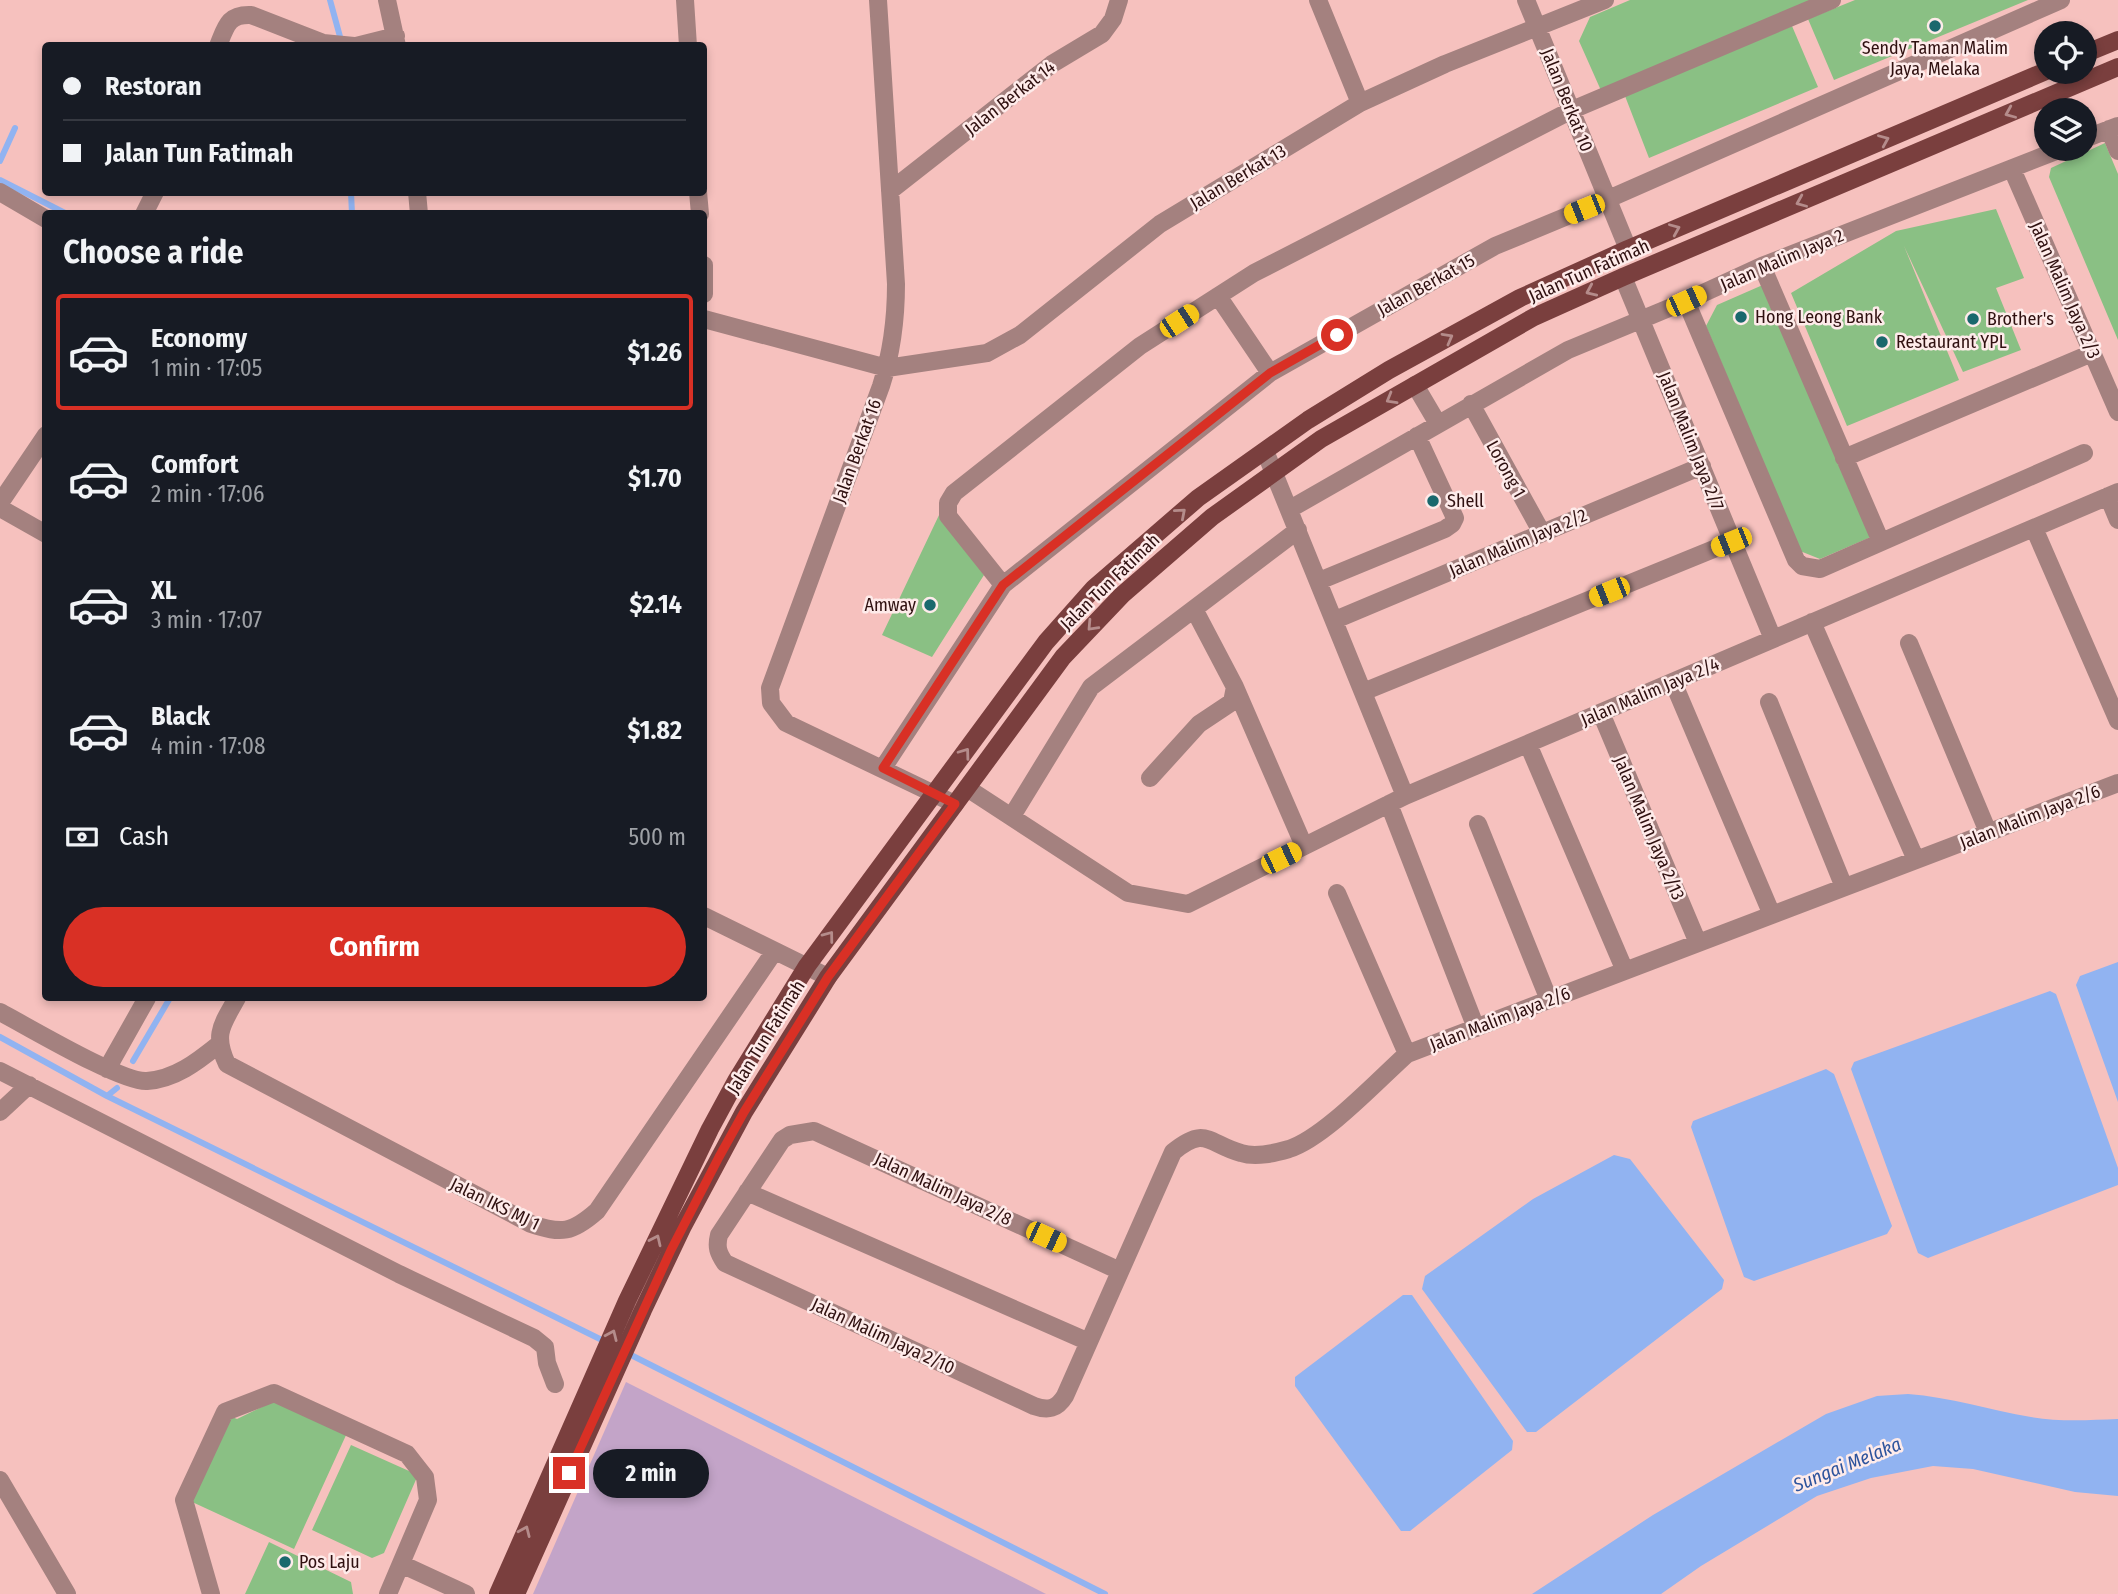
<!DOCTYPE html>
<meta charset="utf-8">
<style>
:root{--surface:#171b24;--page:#242831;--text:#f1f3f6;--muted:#9ea1a6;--line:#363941;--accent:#d93025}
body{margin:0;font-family:"Fira Sans Condensed",sans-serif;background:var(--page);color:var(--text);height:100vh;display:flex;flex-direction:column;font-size:26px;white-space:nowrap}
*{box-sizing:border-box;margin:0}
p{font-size:23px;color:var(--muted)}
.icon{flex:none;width:38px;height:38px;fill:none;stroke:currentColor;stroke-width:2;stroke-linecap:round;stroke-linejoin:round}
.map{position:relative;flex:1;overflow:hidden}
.details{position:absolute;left:42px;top:210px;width:665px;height:791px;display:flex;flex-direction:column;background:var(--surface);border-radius:7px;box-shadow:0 4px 10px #0003}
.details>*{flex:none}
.top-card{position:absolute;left:42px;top:42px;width:665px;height:154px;border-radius:7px;box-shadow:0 4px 10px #0003;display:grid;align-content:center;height:154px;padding:0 21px;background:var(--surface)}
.tools{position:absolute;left:2034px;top:21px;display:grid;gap:14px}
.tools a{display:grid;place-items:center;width:63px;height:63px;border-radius:50%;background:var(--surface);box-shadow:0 4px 10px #0003;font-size:35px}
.end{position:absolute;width:32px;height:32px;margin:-16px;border:9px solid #d93025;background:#fff;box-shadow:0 0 0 4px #fff}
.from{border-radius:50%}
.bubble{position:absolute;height:49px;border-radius:24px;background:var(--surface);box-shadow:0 4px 10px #0003;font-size:23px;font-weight:700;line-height:49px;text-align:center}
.car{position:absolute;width:21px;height:42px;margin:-21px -10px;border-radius:9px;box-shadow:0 0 5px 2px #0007;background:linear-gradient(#f5c518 24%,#345 0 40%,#f5c518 0 76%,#345 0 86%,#f5c518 0)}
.top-card b{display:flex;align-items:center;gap:24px;height:66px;font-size:26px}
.top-card b+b{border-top:2px solid var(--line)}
.top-card i{width:18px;height:18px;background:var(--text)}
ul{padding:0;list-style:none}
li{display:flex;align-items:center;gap:21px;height:116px;margin:0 14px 10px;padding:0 7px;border:4px solid transparent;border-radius:7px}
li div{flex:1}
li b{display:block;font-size:26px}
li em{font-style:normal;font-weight:700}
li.selected{border-color:var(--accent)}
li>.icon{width:63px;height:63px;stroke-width:1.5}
h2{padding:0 21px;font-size:32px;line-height:84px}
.pay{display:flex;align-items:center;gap:18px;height:77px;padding:0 21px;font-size:26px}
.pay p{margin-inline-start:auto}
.action{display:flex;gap:14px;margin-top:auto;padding:14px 21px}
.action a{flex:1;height:80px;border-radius:42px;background:var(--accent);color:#fff;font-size:28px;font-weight:700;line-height:80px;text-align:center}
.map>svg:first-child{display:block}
.green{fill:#c3a4c8}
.water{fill:#91b3f1}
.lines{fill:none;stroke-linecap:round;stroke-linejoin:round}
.stream{stroke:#91b3f1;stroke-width:6}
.building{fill:#8ac084}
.minor{stroke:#a4817f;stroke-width:18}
.major{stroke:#7a3f3e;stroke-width:18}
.oneway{stroke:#b58c8b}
.route{stroke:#d93025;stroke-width:9}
.poi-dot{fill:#1a686d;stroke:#feebea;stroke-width:2.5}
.labels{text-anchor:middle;stroke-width:5;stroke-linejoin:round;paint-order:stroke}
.poi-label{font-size:18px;fill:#2f1010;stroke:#feebea;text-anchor:start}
.street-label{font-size:18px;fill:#2f1010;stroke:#feebea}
.water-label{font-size:19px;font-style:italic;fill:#2e549d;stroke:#feebea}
</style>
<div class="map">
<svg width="2118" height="1594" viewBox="0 0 2118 1594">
<rect width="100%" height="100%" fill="#f6c1be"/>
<!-- green -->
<path class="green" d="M626,1382L1046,1594H533Z"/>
<!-- water -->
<path class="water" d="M2118,962V1102L2076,985L2080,976Z
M2050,991L2056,994L2118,1168V1185L1928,1258L1918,1253L1851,1069L1854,1062Z
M1826,1069L1834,1074L1892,1226L1887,1234L1754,1281L1744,1277L1691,1127L1693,1121Z
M1614,1155L1630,1159L1724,1280L1722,1289L1536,1432H1527L1422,1289L1425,1276L1533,1199Z
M1403,1295H1412L1513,1441L1512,1450L1410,1531H1401L1295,1386V1377Z
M1908,1394C1950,1397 1990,1410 2031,1417C2060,1422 2089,1420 2118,1419V1496L2075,1492L1973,1469L1933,1466L1871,1478L1817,1496L1701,1566L1661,1594H1532L1653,1515L1826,1414L1877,1396Z"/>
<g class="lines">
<!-- stream -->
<path class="stream" d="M330,0L342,44
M0,161L15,128
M0,180L67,214
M351,192L352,214
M0,1037L107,1096L608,1343
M133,1061L170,998
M107,1096L117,1088
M627,1353L1105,1594"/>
</g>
<!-- building -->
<path class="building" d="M1630,0H1824L1603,95L1579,41L1590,17Z
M1855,0H2028L1834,80L1808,19Z
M1792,26L1818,87L1649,158L1625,96Z
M2105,143L2118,174V340L2049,177L2051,168Z
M1996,209L2024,278L1996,288L2021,350L1963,372L1904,246L1959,380L1847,426L1791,293L1896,231Z
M1765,284L1871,537L1820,559L1800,551L1706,326L1717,305Z
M940,513L984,575L932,657L882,635Z
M274,1401L347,1433L294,1549L190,1501L230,1416L237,1419Z
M351,1445L418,1475L384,1553L372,1558L312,1530Z
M269,1542L351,1582L353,1594H245Z"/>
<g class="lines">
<!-- minor -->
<path class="minor" d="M387,0L397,46
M685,0L688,46
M878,0L896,284C896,319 892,352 881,386L770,688L771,703L786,723L955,804
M1318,0L1360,103
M1526,0L1628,249
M218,46C226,26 228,14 251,15L323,43L354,46
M356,46L396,36
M2109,129L2118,151
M2084,139L2118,126
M2012,169L2118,412
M890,191L1052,64L1102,34L1113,19L1119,0
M0,192L46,219
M417,192L419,214
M698,192L700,214
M144,214L155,192
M704,265V294
M1762,266L1881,542
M1623,277L1773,639
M1218,296L1270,373
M1686,301L1796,560L1802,566L1820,569L2084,453
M704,319L887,368L987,353L1020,335L1160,224L1360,103L1445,64L1605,0
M1415,385L1438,424
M1471,404L1542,533
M1265,451L1405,796
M1844,458L2092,353
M2108,496L2118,520
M0,503L46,435
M0,508L46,534
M1290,509L1568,350L1686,301L1762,266L2061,149
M2034,528L2118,721
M1319,581L1445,529L1452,524L1455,518L1417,436
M1003,585L948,516V503L954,493L1140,346L1254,273L1572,110L1832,0
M1335,620L1702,466
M1812,622L1916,860
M1909,643L1988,832
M1673,682L1772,915
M1235,687L1304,846
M1363,692L1731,542
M1769,702L1844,887
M1601,713L1698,943
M1528,744L1625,971
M883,768L1003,585L1270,373L1495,246L1606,200L2061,0
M1150,778L1199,724L1232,702L1235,687L1194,609
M967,788L1128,893L1188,904L1405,796L2118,492
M1389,804L1476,1028
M1012,816L1091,687L1298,530
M1478,824L1549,1000
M1337,893L1407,1054
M704,916L828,977
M237,998C222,1025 213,1034 227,1064L531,1224C562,1234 572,1233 597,1211L774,952
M0,1012C27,1026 122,1083 147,1081C175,1079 197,1062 218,1045
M107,1069L147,998
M0,1071L399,1274L534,1338L545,1347L547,1363L555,1384
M0,1112L29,1085
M747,1192L1089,1342
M1120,1271L814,1131L790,1135L782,1140L719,1235C716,1247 718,1253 725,1263L1034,1406C1048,1411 1057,1409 1065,1396L1173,1152C1206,1125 1208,1144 1241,1153C1256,1158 1275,1153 1289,1149C1324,1138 1378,1080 1407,1054L2118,783
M0,1480L67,1594
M401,1564L466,1594
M211,1594L184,1500L225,1412L274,1393L407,1454L425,1477L428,1500L388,1594"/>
<!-- major -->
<path class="major" d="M2084,54L2118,40
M498,1594L627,1301L710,1129L736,1081L807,966L1046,642L1094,588L1198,498L1308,420L1389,370L1520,298L1628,249L2046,71
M516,1594L643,1310L683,1226L744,1112L828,977L1063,657L1122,595L1212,517L1321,439L1534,317L1623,277L2118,67"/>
</g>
<!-- one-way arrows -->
<defs><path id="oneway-chevron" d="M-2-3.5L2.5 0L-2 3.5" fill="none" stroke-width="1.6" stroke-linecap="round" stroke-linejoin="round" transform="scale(1.75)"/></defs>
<g class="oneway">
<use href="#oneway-chevron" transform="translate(2010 113) rotate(157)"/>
<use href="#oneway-chevron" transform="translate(1884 140) rotate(-23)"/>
<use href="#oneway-chevron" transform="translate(1801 202) rotate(157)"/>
<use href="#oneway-chevron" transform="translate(1675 229) rotate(-23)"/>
<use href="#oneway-chevron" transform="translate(1591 291) rotate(156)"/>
<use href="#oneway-chevron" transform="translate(1448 338) rotate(-29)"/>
<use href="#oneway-chevron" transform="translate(1391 399) rotate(150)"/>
<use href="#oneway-chevron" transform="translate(1181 513) rotate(-41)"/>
<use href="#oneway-chevron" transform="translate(1092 626) rotate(133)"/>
<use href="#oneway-chevron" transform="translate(965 753) rotate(-54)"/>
<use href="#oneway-chevron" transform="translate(829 936) rotate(-53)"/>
<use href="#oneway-chevron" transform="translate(656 1240) rotate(-65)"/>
<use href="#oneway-chevron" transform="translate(612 1335) rotate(-66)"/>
<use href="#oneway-chevron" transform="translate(525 1531) rotate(-66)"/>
</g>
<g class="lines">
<!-- route -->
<path class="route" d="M569,1473L671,1250L719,1157L744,1112L828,977L955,804L883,768L1003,585L1270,373L1337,335"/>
</g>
<!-- markers -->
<g class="poi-dot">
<circle cx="1935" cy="26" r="7"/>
<circle cx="1741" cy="317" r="7"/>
<circle cx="1973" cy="319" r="7"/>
<circle cx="1882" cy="342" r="7"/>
<circle cx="1433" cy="501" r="7"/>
<circle cx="930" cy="605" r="7"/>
<circle cx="285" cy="1562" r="7"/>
</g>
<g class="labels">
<!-- poi labels -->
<g class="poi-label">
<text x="1935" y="54" text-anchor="middle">Sendy Taman Malim<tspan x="1935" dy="21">Jaya, Melaka</tspan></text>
<text x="1755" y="323">Hong Leong Bank</text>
<text x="1987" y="325">Brother's</text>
<text x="1896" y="348">Restaurant YPL</text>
<text x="1447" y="507">Shell</text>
<text x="916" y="611" text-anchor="end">Amway</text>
<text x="299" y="1568">Pos Laju</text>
</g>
<!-- street labels -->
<g class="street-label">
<text transform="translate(1010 98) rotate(-38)" y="6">Jalan Berkat 14</text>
<text transform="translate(1567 100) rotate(68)" y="6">Jalan Berkat 10</text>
<text transform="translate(1238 177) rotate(-31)" y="6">Jalan Berkat 13</text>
<text transform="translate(1782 260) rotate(-23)" y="6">Jalan Malim Jaya 2</text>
<text transform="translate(1589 271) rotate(-24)" y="6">Jalan Tun Fatimah</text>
<text transform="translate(1426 285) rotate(-29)" y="6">Jalan Berkat 15</text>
<text transform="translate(2065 290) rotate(66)" y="6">Jalan Malim Jaya 2/3</text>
<text transform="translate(1691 441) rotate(68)" y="6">Jalan Malim Jaya 2/7</text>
<text transform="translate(857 451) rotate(-70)" y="6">Jalan Berkat 16</text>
<text transform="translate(1506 469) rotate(61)" y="6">Lorong 1</text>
<text transform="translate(1518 543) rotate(-23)" y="6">Jalan Malim Jaya 2/2</text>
<text transform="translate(1110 582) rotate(-44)" y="6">Jalan Tun Fatimah</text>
<text transform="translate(1650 692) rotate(-23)" y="6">Jalan Malim Jaya 2/4</text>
<text transform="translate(2030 817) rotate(-21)" y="6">Jalan Malim Jaya 2/6</text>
<text transform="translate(1649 828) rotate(67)" y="6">Jalan Malim Jaya 2/13</text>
<text transform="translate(1500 1019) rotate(-21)" y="6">Jalan Malim Jaya 2/6</text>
<text transform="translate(766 1037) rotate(-58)" y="6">Jalan Tun Fatimah</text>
<text transform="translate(943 1189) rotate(25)" y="6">Jalan Malim Jaya 2/8</text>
<text transform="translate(495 1204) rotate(26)" y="6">Jalan IKS MJ 1</text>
<text transform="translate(883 1336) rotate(25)" y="6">Jalan Malim Jaya 2/10</text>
</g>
<!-- water labels -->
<g class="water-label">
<text transform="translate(1847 1464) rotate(-22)" y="7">Sungai Melaka</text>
</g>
</g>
</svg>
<div class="tools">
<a><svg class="icon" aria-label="locate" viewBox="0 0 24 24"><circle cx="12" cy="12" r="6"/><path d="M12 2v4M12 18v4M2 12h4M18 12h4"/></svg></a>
<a><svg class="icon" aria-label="layers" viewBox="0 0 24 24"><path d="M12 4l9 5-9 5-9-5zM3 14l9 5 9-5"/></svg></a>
</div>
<i class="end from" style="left:1337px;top:335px"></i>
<i class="end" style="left:569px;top:1473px"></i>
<div class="bubble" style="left:593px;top:1449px;width:116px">2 min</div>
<i class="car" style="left:1584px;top:209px;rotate:248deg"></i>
<i class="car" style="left:1686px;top:301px;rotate:65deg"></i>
<i class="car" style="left:1179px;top:321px;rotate:57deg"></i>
<i class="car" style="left:1731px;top:542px;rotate:248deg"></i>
<i class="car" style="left:1609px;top:592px;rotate:248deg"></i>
<i class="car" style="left:1281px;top:858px;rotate:64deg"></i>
<i class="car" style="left:1046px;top:1237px;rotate:115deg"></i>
<div class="top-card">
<b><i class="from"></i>Restoran</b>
<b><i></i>Jalan Tun Fatimah</b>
</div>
<section class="details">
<h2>Choose a ride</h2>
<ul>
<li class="selected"><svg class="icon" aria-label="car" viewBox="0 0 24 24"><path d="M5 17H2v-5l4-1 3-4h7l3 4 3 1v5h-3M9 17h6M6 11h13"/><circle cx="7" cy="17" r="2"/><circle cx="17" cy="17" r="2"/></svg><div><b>Economy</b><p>1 min · 17:05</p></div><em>$1.26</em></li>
<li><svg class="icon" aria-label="car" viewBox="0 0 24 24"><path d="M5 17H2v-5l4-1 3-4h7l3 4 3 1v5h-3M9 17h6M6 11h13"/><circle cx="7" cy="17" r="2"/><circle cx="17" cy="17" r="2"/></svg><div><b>Comfort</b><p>2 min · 17:06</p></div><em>$1.70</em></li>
<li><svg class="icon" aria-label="car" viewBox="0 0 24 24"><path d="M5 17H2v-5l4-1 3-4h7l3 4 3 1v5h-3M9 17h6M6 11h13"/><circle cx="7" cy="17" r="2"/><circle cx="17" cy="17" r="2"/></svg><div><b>XL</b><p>3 min · 17:07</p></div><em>$2.14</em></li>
<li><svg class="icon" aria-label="car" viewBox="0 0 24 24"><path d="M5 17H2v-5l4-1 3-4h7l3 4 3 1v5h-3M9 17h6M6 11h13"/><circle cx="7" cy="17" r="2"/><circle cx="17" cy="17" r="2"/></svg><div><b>Black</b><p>4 min · 17:08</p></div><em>$1.82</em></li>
</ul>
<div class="pay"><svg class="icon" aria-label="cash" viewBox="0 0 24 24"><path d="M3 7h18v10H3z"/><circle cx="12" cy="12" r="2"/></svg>Cash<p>500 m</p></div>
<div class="action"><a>Confirm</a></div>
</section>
</div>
